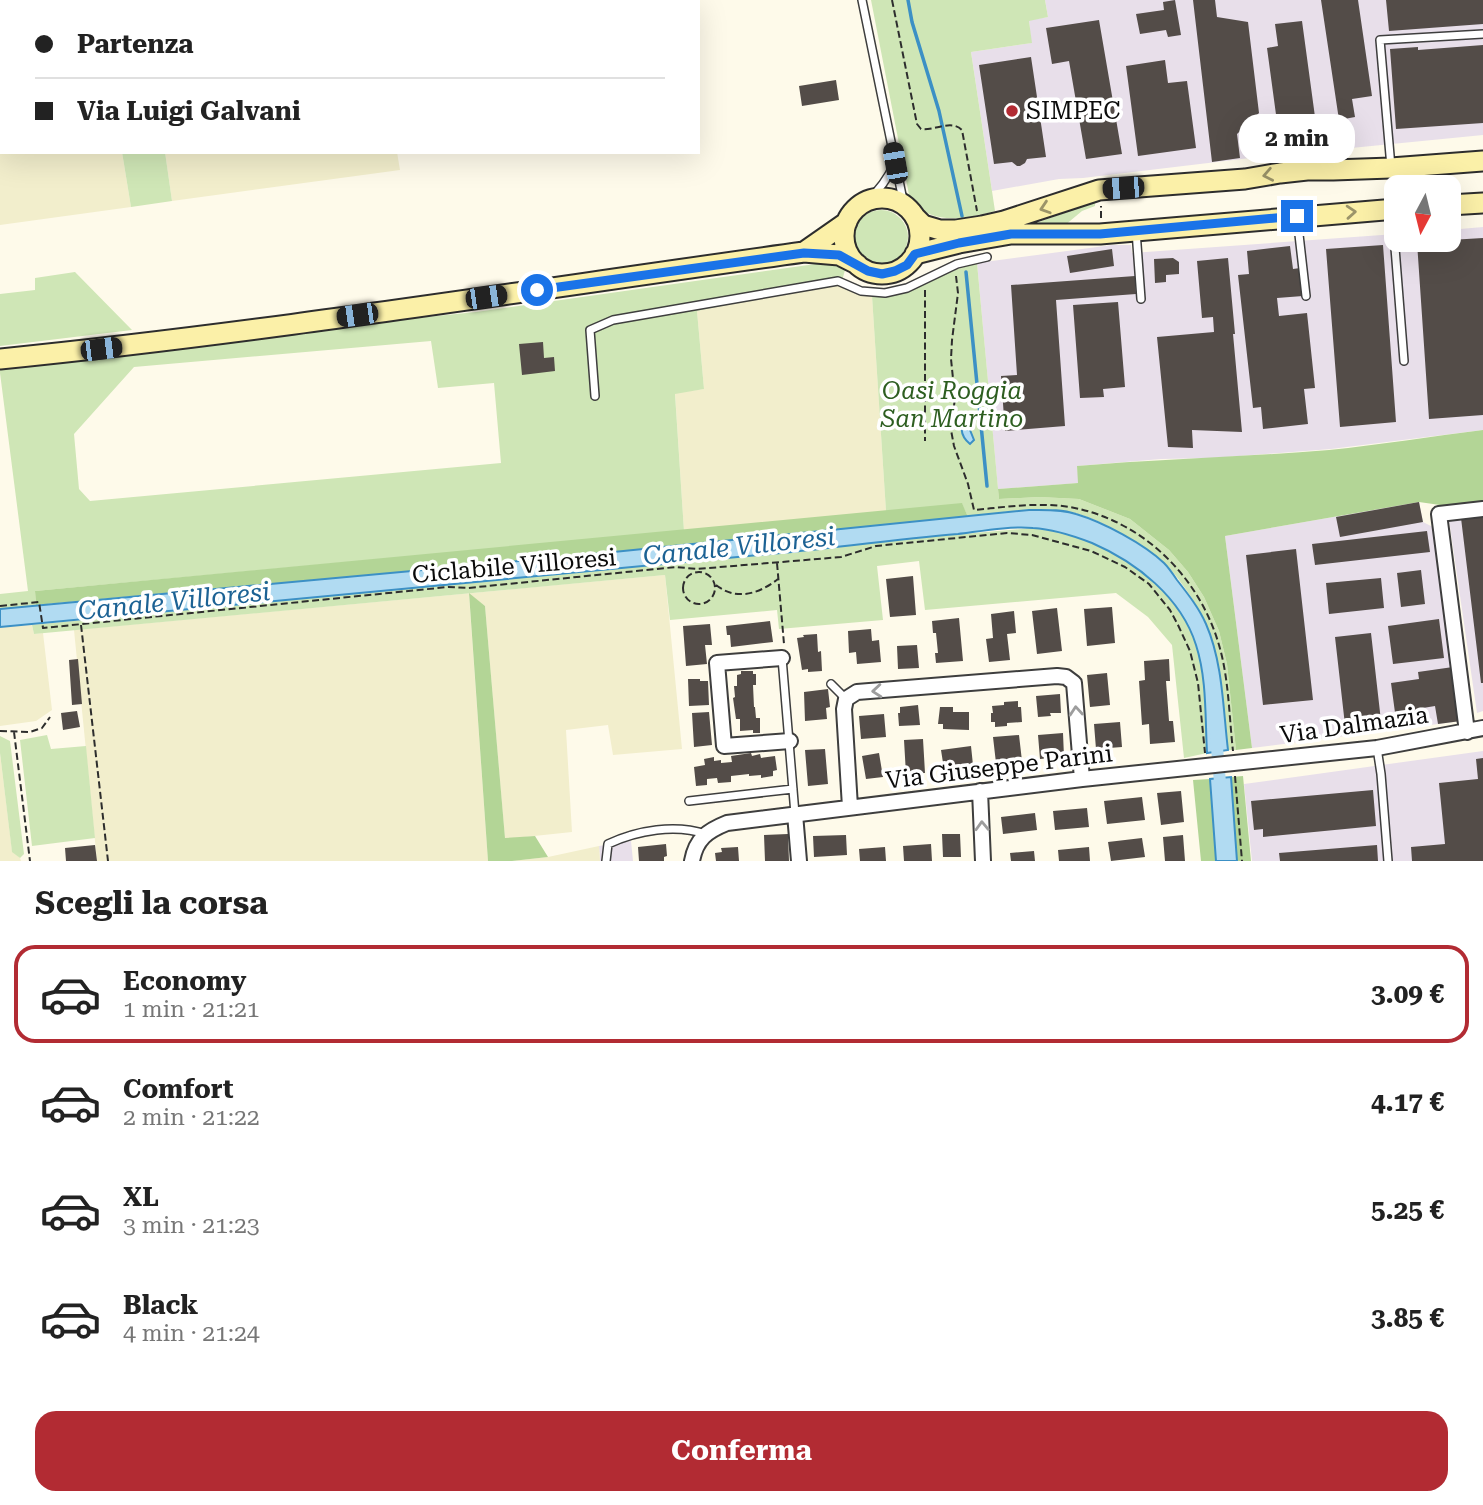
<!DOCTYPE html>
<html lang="it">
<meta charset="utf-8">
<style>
:root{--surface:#fff;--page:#f2f2f2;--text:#222;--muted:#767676;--line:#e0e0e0;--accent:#b22b33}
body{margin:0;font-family:"Roboto Serif",serif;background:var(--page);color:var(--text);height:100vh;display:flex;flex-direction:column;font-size:26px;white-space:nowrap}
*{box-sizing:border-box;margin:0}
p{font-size:23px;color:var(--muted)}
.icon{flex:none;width:38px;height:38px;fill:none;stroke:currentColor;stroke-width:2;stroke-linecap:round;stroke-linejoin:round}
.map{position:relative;height:861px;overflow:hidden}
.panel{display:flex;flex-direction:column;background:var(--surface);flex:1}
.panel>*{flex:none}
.top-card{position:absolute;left:0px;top:0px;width:700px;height:154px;box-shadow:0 7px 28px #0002;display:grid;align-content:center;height:154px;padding:0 35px;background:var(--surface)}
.needle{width:46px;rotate:187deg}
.controls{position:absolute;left:1384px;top:175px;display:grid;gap:14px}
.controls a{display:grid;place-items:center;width:77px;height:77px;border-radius:14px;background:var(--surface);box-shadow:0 7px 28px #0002;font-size:35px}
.end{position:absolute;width:32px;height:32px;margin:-16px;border:9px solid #1a73e8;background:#fff;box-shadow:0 0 0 4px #fff}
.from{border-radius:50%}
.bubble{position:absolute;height:49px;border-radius:21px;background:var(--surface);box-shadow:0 7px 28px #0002;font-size:23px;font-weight:700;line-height:49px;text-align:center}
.car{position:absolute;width:21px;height:42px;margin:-21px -10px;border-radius:9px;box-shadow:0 0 5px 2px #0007;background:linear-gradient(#222 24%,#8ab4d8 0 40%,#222 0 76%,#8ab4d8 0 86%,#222 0)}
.top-card b{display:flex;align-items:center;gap:24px;height:66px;font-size:26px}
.top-card b+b{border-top:2px solid var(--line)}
.top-card i{width:18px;height:18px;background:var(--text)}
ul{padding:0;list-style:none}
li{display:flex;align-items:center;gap:21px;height:98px;margin:0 14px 10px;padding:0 21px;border:4px solid transparent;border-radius:21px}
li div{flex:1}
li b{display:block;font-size:26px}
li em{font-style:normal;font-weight:700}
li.active{border-color:var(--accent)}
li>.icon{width:63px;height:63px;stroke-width:1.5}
h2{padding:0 35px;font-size:32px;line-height:84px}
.cta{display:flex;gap:14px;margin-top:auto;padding:14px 35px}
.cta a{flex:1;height:80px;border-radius:21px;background:var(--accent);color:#fff;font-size:28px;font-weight:700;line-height:80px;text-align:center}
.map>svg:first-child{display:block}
.industrial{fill:#e8dfea}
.farmland{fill:#f2eecc}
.green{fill:#cfe6b6;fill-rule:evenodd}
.forest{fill:#b3d596}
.water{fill:#b1dbf2;stroke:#3c90c5;stroke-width:2}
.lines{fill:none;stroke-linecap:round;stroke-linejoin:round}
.stream{stroke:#3c90c5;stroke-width:3.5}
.canal{stroke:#b1dbf2;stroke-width:12}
.building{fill:#534c48}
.lane-casing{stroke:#3e3e3e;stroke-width:10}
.street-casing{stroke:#3e3e3e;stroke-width:18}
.secondary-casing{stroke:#2d2d2d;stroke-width:23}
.path{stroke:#2d2d2d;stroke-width:2;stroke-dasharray:7 3.5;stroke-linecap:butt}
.lane{stroke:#fff;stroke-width:7}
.street{stroke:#fff;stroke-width:14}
.secondary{stroke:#fbf0a8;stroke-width:19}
.oneway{stroke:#9b9469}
.oneway2{stroke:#9d9d9d}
.route{stroke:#1a73e8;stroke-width:9}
.poi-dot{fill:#b22b33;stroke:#fff;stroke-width:2.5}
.labels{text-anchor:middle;stroke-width:7;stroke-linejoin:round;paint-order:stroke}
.poi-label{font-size:24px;fill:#0b0b0b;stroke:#fff;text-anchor:start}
.park-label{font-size:24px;font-style:italic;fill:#2d5e20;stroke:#fff}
.street-label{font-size:24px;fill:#0b0b0b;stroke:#fff}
.water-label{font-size:26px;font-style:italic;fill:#1c6294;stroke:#fff}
</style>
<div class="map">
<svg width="1483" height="861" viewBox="0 0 1483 861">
<rect width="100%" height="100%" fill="#fefaea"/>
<!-- industrial -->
<path class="industrial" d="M1045,0H1483V135L1250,158L1083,178L1059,179L992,191L971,52L1031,43L1029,20L1048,17Z
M1483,227V430L1331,449L1213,458L1161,459L1077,466L1079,483L998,489L977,263L1112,245H1131L1132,253L1396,234V240H1449V230Z
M1419,502L1423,522L1433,527L1461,721L1252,748L1225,536Z
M1483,504V711L1477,713L1447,506Z
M1483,751V861H1252L1244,784Z
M631,841L633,861H600L599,846Z"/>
<!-- farmland -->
<path class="farmland" d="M0,0H94V2H2V37L0,38Z
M224,0H370L371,2H216Z
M0,51H2V152H122L131,207L0,225Z
M165,152H397L400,170L172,201Z
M836,283L850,290L872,296L886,511L684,531L675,393L704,389L697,311Z
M665,575L682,749L613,755L608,725L566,730L572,832L505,839L485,606L469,595L488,861H97L74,630Z
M32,625L34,634L43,633L52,710L36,721L0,726V627Z
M0,753L12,851L20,858L21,861H0Z
M599,846L600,861H512L548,857Z"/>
<!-- green -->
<path class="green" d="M871,0H1045L1048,17L1029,21L1032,43L971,52L995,211C965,219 933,226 910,200Z
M122,152H165L172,201L131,207Z
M1095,202V206L1082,211L1064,226L1002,229L1039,222Z
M854 237a27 27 0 1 1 54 0a27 27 0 1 1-54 0Z
M837,261L839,262L845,270L842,281L836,283L697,311L704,389L675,394L684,531L35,591L36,605L0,609V594L28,591L0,373V363L141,346L476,312ZM431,341L438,388L494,383L501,463L90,501L79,489L74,434L134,367Z
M977,263L999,499L1039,497L1079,499L1130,519L1169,550L1188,572L1204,597L1219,631L1227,664L1236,750H1228C1223,709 1223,662 1206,624C1199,607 1177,574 1163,562C1140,543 1104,521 1075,513C1041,505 1002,512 968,517L962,504L886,511L872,296C906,295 943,272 977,263Z
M75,272L132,330L0,346V294L35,290V278Z
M1033,528C1045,530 1058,531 1070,535C1123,552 1179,591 1196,645C1207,679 1205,718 1207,753L1184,758L1172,645L1148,617L1116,593L925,610L919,561L877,566L883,620L779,629L777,610L670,620L665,575L34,634L32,625L785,552L916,538Z
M47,735L51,749L86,746L95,838L32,846L20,740Z
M0,736L10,741L24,854L20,858L12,852L0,753Z"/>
<!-- forest -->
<path class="forest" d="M1483,430V504L1447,506L1419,502L1225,536L1252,748L1236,750L1227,664L1219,631L1204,597L1188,572L1169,550L1130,519L1079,499L1039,497L999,499L998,489L1078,483L1077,466C1161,459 1245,457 1329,450C1380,445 1432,436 1483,430Z
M962,503L968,517L574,556L36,605L35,591Z
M469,593L485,606L505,838L535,836L548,857L512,861H488Z
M1243,776L1251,861H1237L1231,777Z
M1210,779L1216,861H1201L1193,780Z"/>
<!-- water -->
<path class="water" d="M966,413L970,414L973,417L970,430L974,440L970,444C959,435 960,425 966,413Z
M1029,510C1044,510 1061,509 1076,514C1103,522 1144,544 1164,563C1169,568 1173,574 1177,580C1188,594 1199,608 1206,624C1223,663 1223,709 1228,750L1207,753C1205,717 1207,679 1196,645C1181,597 1136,562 1092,543C1074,536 1052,529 1033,528C1008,526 982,531 958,534C899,539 840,547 781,553C521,577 261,604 0,627V609L574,556Z
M1231,777L1237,861H1216L1210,779Z"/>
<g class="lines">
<!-- stream -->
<path class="stream" d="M908,0L912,22L939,111L962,216
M966,272L987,486"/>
<!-- canal -->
<path class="canal" d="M1216,736L1221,794"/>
</g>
<!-- building -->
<path class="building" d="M1175,0L1181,35L1168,37L1166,30L1140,34L1136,14L1164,10L1163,2Z
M1193,0H1215L1217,17L1248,22L1259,113L1237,134L1240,158L1212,162Z
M1321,0H1358L1372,96L1352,99L1355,117L1339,120Z
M1386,0H1483V24L1389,31Z
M1099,20L1122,154L1086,159L1069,61L1052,64L1046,28Z
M1302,21L1318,139L1280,144L1267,48L1278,46L1275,24Z
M1483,45V123L1396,129L1390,49L1418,47V50Z
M1031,57L1046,157L1027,159L1025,163L1020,166H1017L1012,162L994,164L979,65Z
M1165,60L1168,83L1187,81L1196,148L1138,156L1126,66Z
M836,80L839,100L802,106L799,86Z
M1483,238V415L1429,419L1417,242Z
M1383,245L1396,422L1340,427L1326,249Z
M1290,246L1293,269L1300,268L1303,296L1277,298L1279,316L1307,313L1315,388L1304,389L1308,424L1263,429L1261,407L1253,408L1238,275L1249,274L1247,251Z
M1112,249L1114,266L1070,273L1067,256Z
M1173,258L1179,262V274L1166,275V282L1155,283L1154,259Z
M1228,258L1235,334H1233L1242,432L1192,430L1193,448L1168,447L1157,337L1214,332L1213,317L1202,318L1197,261Z
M1135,276L1136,294L1056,300L1065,426L1005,431L1001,376L1017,375L1011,285Z
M1118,302L1125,387L1103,389L1104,397L1080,398L1073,305Z
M543,342L544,358L554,357L555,371L522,375L519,344Z
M1419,502L1423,522L1340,537L1336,517Z
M1483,516V683H1481L1461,518Z
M1427,531L1430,552L1315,565L1312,544Z
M1296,549L1313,700L1263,705L1246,555Z
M1421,570L1425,604L1401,607L1397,573Z
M913,576L916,615L890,617L886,579Z
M1381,578L1384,608L1329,614L1326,583Z
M1112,607L1115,643L1087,646L1084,609Z
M1057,608L1062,651L1037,654L1032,611Z
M1014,611L1016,633L1007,634L1010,660L989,662L986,639L993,638L991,614Z
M959,618L963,661L936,663L935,653H938L936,633H933L932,621Z
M1439,619L1444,658L1393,664L1388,626Z
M770,621L773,642L731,647L730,635H727L726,626Z
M710,624L712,645H705L707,664L686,666L683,626Z
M871,629L872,641L879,640L881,662L857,664L856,652L849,653L848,631Z
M1371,633L1381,721L1345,725L1335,637Z
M817,634L818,652L821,651L822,671L808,672V669L802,670L797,638L804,637L803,635Z
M917,645L919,668L898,669L897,646Z
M78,659L82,704L72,705L69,660Z
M1169,659L1170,681H1166L1169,721H1173L1175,742L1150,744L1149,724L1142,725L1139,681L1145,680L1144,661Z
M1453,667L1461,721L1438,724L1435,706L1423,708L1424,716L1396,720L1391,683L1419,679L1418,672Z
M741,671H753V674H756V685H753L754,707H755L756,718H760V733H753V730L740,731V719H736L733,698L735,697L734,686H737V675L741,674Z
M1107,673L1110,705L1090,707L1087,675Z
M688,679H700V681H708L709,705L689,706Z
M828,689L830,707L826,708L827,719L805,721L804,692Z
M1060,694L1061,713H1050L1051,716L1038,717L1036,696Z
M1018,701V707H1021L1022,722L1007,723V726L995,727V722H991V713H993L992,706L1004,705V702Z
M918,705L920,725L899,726L898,713H900V707Z
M940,707H953V712H969V730L943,729V724H938Z
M77,711L80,727L63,730L61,713Z
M709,712L712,745L694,747L692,713Z
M884,714L886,737L861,739L859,716Z
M1120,722L1122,747L1096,749L1094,724Z
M1063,733L1064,757L1040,759L1038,735Z
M1019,735L1022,761L996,763L993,737Z
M923,739L925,773L906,774L904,740Z
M971,746L973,765L944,769L941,750Z
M825,749L828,784L808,786L805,750Z
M751,753L752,756L760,754L761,758L775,756L777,770L773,771V776L761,778V775L749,776V774L731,776V782L718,783L717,778L707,779V785L696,786L694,767L705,765L704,759L714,757V761L721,760V763L732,762L731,756Z
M879,753L883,777L866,779L862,756Z
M1483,758V861H1412L1411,847L1445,844L1439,783L1478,779L1476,759Z
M1373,790L1376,826L1263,837V829L1254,830L1251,801Z
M1181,791L1184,822L1161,825L1157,793Z
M1142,797L1145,820L1107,824L1104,801Z
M1087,808L1089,827L1055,830L1053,811Z
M1035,813L1037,830L1003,834L1001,817Z
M788,834L789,861H765L764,835Z
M942,834H960L961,857H943Z
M846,835L847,855L814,857L813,836Z
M1183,835L1185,861H1165L1163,837Z
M1142,838L1145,857L1111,861L1108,842Z
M666,844L667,856L664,857V861H639L638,847Z
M931,844L932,861H904L903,846Z
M95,845L97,861H66L65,848Z
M1377,845L1378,861H1280L1279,853Z
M738,847L739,861H716L715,853L722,852L721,848Z
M885,847L886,861H860L859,849Z
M1089,847L1090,861H1059L1058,850Z
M1034,851L1035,861H1011L1010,853Z"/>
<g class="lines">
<!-- lane casing -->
<g class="lane-casing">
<path id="lane" d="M862,0L904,205
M1391,167L1380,40L1483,34
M867,201C880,190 888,178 895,163
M1392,210L1404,361
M1297,217L1306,296
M1136,231L1141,299
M595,396L590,330L613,320L838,281L861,291L885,293L907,288L957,264L987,257
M782,658L795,814
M831,684L846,699
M1377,748L1381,774L1388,861
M689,801L793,789
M606,861L608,844C638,830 675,824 706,834"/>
</g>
<!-- street casing -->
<g class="street-casing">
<path id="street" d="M0,44L2,43
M782,658L717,663L724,746L790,741
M1467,732L1439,514L1483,509
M980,791L983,861
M850,807L844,709L846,699L857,692L1057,676L1066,677L1074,683L1082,779
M795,814L799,861
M692,861C696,839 707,831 727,823L1082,779L1377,748L1483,728"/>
</g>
<!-- secondary casing -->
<g class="secondary-casing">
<path id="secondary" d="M844 236a38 38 0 1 1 76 0a38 38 0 1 1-76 0Z
M1449,205L1483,203
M915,217L923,225L940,230H956L982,226L1004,221L1099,190L1245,179L1280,173L1307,170H1333L1391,168L1483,161
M804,252L847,222
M915,254L959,243L1011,234H1100L1396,209
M0,359C269,332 536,289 804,252L839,255L857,264"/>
</g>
<!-- path -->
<path class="path" d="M101,0V2
M892,0L917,124L921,129C935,131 951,119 962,130L977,211
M185,2L193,0
M1101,218V206
M956,276L958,293L952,340L951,359L955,398L951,430L954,446L968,484L974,510C1006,507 1038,502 1070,507C1142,520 1199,576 1219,645C1229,679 1229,716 1233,751
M925,290V441
M777,563L784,644
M683 588a16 16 0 1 1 32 0a16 16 0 1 1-32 0Z
M716,585C736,601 759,594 778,579
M0,606L39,602L43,628L448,587L468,588L676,567L697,569L841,557L876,546L1007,533L1032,535L1091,551L1125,567L1149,584L1170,610L1178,625L1190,651L1198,683L1205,753
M81,625L108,861
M0,731L30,732L42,728L50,717
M14,732L30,861
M1235,776L1242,861"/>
<!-- lane -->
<use href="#lane" class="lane"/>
<!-- street -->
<use href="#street" class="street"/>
<!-- secondary -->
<use href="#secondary" class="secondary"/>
</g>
<!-- one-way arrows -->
<defs><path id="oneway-chevron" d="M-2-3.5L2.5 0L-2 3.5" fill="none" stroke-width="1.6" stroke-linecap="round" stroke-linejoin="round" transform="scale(1.75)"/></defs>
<g class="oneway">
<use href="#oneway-chevron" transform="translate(1268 175) rotate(169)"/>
<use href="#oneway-chevron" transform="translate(1045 208) rotate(162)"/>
<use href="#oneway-chevron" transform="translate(1351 212) rotate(-4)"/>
</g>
<g class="oneway2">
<use href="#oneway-chevron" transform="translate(877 691) rotate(175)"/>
<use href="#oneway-chevron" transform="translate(1076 711) rotate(-95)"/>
<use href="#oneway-chevron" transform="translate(982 826) rotate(-92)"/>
</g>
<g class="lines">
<!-- route -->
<path class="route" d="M537,290L804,253L839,255L868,271L882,274L895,271L907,265L915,254L959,243L1011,234H1100L1297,216"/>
</g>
<!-- markers -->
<circle class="poi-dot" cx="1012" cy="111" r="7"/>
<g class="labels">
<!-- poi labels -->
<g class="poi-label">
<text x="1026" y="119">SIMPEC</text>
</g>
<!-- park labels -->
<g class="park-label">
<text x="952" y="399">Oasi Roggia<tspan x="952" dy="28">San Martino</tspan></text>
</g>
<!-- street labels -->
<g class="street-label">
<text transform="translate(514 566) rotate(-5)" y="8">Ciclabile Villoresi</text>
<text transform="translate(1354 725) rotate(-8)" y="8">Via Dalmazia</text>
<text transform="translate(999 767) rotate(-7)" y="8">Via Giuseppe Parini</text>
</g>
<!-- water labels -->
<g class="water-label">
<text transform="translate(739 546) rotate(-6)" y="9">Canale Villoresi</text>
<text transform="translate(174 601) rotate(-6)" y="9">Canale Villoresi</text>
</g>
</g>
</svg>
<div class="controls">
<a><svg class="needle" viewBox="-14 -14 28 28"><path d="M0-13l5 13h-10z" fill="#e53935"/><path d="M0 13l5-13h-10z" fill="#767676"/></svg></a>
</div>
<i class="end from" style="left:537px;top:290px"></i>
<i class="end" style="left:1297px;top:216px"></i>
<div class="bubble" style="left:1239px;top:114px;width:116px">2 min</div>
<i class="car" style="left:895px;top:163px;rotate:350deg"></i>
<i class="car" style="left:1123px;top:188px;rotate:266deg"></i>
<i class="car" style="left:486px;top:297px;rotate:82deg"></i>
<i class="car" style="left:357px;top:315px;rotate:262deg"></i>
<i class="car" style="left:101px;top:349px;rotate:83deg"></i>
<div class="top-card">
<b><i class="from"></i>Partenza</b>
<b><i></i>Via Luigi Galvani</b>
</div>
</div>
<section class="panel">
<h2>Scegli la corsa</h2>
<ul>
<li class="active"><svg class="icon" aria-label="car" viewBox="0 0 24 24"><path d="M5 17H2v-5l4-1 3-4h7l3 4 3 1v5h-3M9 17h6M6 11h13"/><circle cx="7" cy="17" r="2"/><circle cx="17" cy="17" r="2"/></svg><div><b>Economy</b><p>1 min · 21:21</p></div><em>3.09 €</em></li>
<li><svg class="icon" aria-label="car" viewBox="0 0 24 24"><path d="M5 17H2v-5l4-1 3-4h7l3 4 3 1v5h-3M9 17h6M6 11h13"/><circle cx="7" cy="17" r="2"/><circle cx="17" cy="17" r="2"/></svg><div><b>Comfort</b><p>2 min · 21:22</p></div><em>4.17 €</em></li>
<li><svg class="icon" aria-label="car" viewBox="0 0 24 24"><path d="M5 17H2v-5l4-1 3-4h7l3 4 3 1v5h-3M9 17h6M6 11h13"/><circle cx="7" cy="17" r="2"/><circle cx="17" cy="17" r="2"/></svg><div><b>XL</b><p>3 min · 21:23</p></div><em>5.25 €</em></li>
<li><svg class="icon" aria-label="car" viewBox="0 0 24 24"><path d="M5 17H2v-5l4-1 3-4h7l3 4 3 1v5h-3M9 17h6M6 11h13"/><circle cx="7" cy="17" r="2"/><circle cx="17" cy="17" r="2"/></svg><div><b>Black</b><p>4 min · 21:24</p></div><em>3.85 €</em></li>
</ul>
<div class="cta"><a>Conferma</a></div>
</section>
